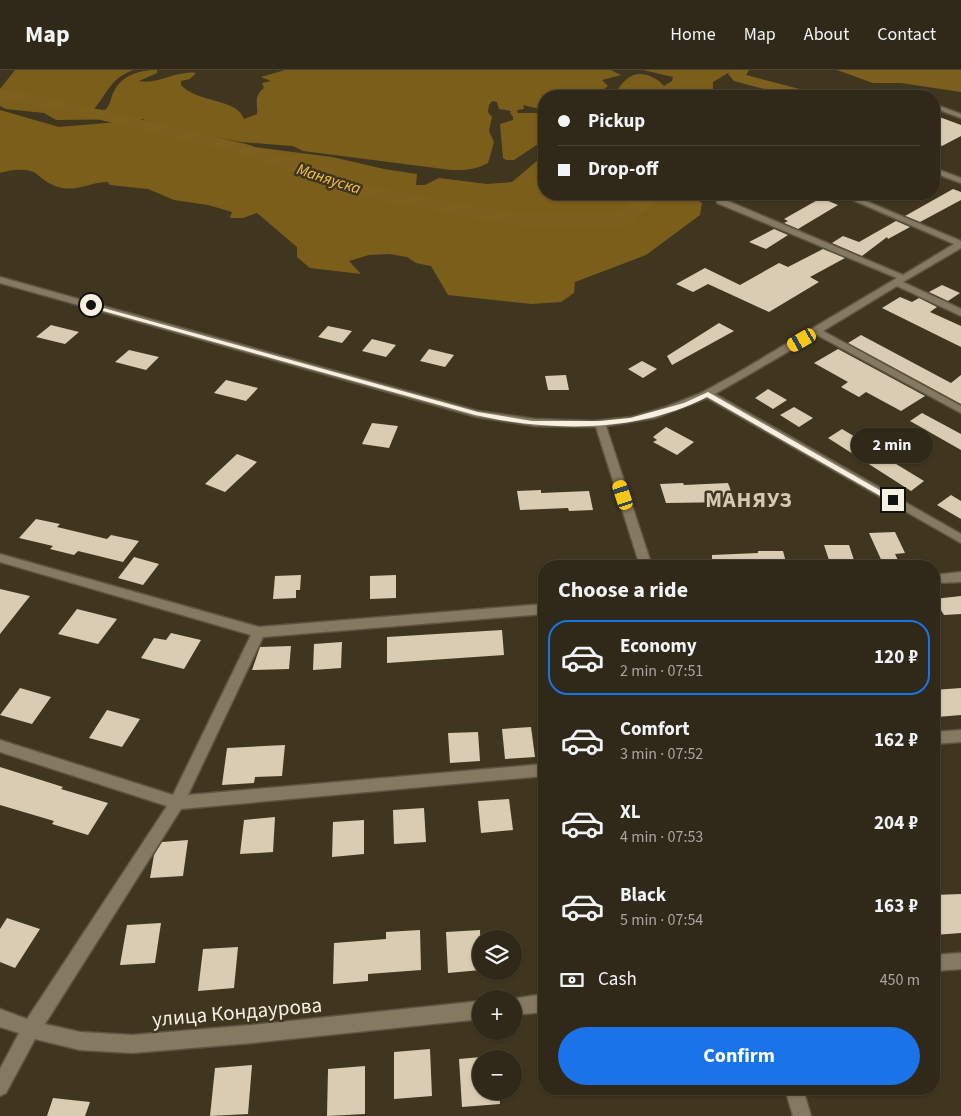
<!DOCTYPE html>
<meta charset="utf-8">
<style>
:root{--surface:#302818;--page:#3c3425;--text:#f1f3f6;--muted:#a8a6a2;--line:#4b4437;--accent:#1a73e8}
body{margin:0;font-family:"Source Sans 3",sans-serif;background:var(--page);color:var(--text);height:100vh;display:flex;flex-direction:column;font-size:19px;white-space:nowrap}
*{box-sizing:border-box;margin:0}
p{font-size:16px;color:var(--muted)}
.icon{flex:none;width:28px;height:28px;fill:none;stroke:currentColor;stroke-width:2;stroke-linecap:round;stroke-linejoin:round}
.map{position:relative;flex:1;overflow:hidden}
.sheet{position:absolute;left:538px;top:490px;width:402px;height:535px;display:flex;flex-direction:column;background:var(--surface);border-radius:20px;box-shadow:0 1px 4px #0004,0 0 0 1px var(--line)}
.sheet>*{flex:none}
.banner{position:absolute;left:538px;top:20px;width:402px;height:110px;border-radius:20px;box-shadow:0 1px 4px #0004,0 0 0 1px var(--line);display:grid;align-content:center;height:110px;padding:0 20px;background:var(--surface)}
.controls{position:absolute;left:472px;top:860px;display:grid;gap:10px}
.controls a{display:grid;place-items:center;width:50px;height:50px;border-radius:50%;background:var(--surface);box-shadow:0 1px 4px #0004,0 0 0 1px var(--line);font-size:25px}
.end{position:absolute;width:22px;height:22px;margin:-11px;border:6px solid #f6efe2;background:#111;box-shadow:0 0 0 2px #111}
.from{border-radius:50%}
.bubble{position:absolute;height:35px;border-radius:18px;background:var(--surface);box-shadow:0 1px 4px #0004,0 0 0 1px var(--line);font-size:16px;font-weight:700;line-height:35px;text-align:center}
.car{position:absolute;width:15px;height:30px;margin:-15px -8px;border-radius:6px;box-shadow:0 0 4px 1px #0007;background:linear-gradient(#f5c518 24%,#345 0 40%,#f5c518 0 76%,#345 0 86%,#f5c518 0)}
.banner b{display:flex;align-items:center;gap:18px;height:48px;font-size:19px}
.banner b+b{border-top:1px solid var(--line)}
.banner i{width:12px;height:12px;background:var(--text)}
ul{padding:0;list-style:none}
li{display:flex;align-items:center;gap:15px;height:75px;margin:0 10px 8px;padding:0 10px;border:2px solid transparent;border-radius:20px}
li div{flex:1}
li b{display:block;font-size:19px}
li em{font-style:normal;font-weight:700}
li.on{border-color:var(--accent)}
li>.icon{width:45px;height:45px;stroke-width:1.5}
h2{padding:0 20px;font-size:22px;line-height:60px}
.pay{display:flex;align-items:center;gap:12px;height:55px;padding:0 20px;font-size:19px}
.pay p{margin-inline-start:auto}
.button{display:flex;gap:10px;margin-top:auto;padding:10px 20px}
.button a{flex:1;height:58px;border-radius:30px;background:var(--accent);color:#fff;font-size:20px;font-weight:700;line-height:58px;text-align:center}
header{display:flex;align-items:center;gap:30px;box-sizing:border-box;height:70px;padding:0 25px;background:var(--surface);border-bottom:1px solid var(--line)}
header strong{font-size:24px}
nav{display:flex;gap:28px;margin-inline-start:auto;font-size:18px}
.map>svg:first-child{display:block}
.forest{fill:#7b5e1a}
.water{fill:#7d601d}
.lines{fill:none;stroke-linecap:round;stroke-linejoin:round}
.river{fill:#7d601d;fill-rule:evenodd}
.building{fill:#d9ccb2}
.minor-casing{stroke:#5d5441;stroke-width:3}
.minor{fill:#857961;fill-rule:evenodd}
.route{fill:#f6efe2}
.labels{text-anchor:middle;stroke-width:5;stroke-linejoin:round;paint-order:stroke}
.far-water-label{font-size:16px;font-style:italic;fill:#f5c14c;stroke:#403620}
.near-street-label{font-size:21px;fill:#f6efe2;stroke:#403620}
.district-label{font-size:22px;font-weight:bold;letter-spacing:1px;fill:#d5c9af;stroke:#403620}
</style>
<header>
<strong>Map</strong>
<nav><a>Home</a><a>Map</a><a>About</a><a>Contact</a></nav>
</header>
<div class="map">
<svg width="961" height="1046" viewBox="0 0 961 1046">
<rect width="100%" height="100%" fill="#403620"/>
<!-- forest -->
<path class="forest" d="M15,0H133C110,9 109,21 94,39L105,40C110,35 110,32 112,26C119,6 138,0 157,0V3L139,11C158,15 177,0 196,3L190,9L181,11V15C197,33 237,28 244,49L257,44C258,32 253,27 264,18L262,13L271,11L261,7L285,0H611L621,5L602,10L608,16L595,26H544V40L523,35L524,39L517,40L518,43H544V70L514,90H506L503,88L500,54L513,50V47L510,43L511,41L499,39L497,32L492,31L489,35L488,42L492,47L489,61L494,72L488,93C476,100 464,100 451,100L303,81L293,76L241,72L147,54L148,52L143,49L56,50L44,43L6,39L0,36V19Z
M643,0H733L713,12V19L707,22L679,23L676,26H613C622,13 630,0 647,5C655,8 659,10 664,16L672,11L673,7Z
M0,40L59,57L118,52L222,73L332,87L384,99L417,104L416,115H425L439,108L487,114L512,112L544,85V124H687L702,133L700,145L646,185L575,212L574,223L561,232L532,234L448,225L431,196L416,193L407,187L389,184L369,185L349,191L361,204L310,198L297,187V177L257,143L243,148H230L232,142L208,135L174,130L148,119L110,115L108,112C92,112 79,121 62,118C52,116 45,111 38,105C29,97 10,100 0,103Z"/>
<!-- water -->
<path class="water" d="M837,0H961V22L901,13H873Z"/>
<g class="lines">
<!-- river -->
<path class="river" d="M731,0H749L746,5L815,23L817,26H791L734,11L728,4Z
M0,19L59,30L246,74L382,119L518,144H618L642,124H662L630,154L623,156H518L378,130L234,82L59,40L0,29Z"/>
</g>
<!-- building -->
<path class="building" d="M934,45L961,55V66L942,76L934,72Z
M953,119L961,122V130L920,152L905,146Z
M821,128L838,135L798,159L784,153L788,151L784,149Z
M896,151L910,157L888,169L887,167L862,186L832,173L843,166L859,172Z
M774,159L788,165L766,179L749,172Z
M823,179L845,188L810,207L819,212L769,242L708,214L693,222L676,214L705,198L740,215L779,193L788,197Z
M942,215L960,223L948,231L929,222Z
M900,227L912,232L919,228L937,237L930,242L961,256V277L882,238Z
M719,253L734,261L672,295L667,286Z
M51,255L79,262L65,274L36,267Z
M328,256L352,261L342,273L318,267Z
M861,265L951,313L961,305V334L848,273Z
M372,269L396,275L386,287L362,281Z
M429,279L454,285L445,297L420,291Z
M838,279L925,326L901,341L866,322L859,327L841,317L848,312L814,293Z
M129,280L159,287L146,300L115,292Z
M642,291L657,299L643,308L628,299Z
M566,305L569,320H548L545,306Z
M226,310L258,318L246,331L214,323Z
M768,319L787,330L773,339L755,328Z
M794,337L813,348L799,357L780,345Z
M922,343L961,364V380L910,351Z
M372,353L398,356L389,378L362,374Z
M666,357L694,372L677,385L653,372L657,370L653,367Z
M842,359L862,371L860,372L924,411L911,421L828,368Z
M237,384L257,392L225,422L205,414Z
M683,413L684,415L728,413L735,432L666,433L660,414Z
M541,420V423L589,421L593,440L569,441L568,438L520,440L517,421Z
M951,425L961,431V449L937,435Z
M36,449L60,454L57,457L107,469L111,465L139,471L123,492L78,481L74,485L50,479L53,476L19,468Z
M895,462L905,483L895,484L901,496H884L869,463Z
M824,475H849L856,496H831Z
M758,481H783L787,496H712V485L758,483Z
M134,487L159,494L143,515L118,508Z
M301,505L300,520H296V528L273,529L275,506Z
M396,505V528L370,529V506Z
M0,519L30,526L0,564Z
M961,526V544L944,545L934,529Z
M77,539L117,549L98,574L58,564Z
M502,560L504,585L387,593V567Z
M171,563L201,570L184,599L141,588L154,568L166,570Z
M342,572L341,598L313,600L314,574Z
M291,576L289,599L252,600L260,577Z
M20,618L51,627L32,654L0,645Z
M961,618V645L937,647L934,640V620Z
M107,640L140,649L122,677L89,668Z
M531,657L535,687L505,689L502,659Z
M478,662L480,691L450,693L448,663Z
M285,675L282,706L255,707L254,713L222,715L227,678Z
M0,697L63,717L61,719L108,733L88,765L52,754L54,751L0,735Z
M509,729L513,760L481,763L478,731Z
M424,738L426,772L394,774L393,740Z
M275,747L273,782L240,784L244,750Z
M364,750V784L332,787L333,752Z
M188,770L183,806L150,808L154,785L162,772Z
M961,824V863L934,865V825Z
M7,848L40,859L15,898L0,892V859Z
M161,853L155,893L120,895L127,855Z
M420,860L421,900L368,904V911L333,914L334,873L386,869V862Z
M480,860L481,900L448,903L446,862Z
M238,877L234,918L198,921L203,879Z
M430,979L432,1026L394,1029V982Z
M481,987V1021H499L500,1034L462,1037L459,989Z
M252,995L248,1044L210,1046L215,998Z
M365,996V1044L327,1046L328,999Z
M53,1028L90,1032L85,1046H47Z"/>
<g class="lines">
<!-- minor casing -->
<g class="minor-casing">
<path id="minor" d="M902,23L908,25L909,26H899Z
M934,34L961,44V48L934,38Z
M934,98L961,108V113L934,103Z
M839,124H849L961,171V178L903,212L961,239V246L897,216L823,261L961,336V343L817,265L715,324L961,464V473L707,328L655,348L606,356L652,496H640L596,357L535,356L477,347L0,213V207L478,341L535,349L593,351L632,347L666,337L701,323L734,305L897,208L717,133V129H723L903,205L954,174Z
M0,484L259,557L544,534V544L263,567L188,725L544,694V706L181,739L45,954L80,962L132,965L252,955L481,931V949L252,973L132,983L80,980L35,969L6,1023L0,1026V999L19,963L0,957V939L27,949L167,736L0,682V670L173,725L251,565L0,492Z
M961,502V512L934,513V505Z
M961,660V672L934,674V662Z
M961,883V899L934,901V885Z
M544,924V942L514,945V929H511Z
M785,1019H803L811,1046H793Z"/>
</g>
<!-- minor -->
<use href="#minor" class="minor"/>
</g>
<!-- route -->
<path class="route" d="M89,234L478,342L532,351H600L630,348L684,333L708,322L897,430L891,432L707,327C638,363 550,362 475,345L89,237Z"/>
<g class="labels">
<!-- far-water labels -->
<g class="far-water-label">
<text transform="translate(329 108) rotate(18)" y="6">Маняуска</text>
</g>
<!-- near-street labels -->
<g class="near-street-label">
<text transform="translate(237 942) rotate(-5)" y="7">улица Кондаурова</text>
</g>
<!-- district labels -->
<g class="district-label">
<text x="749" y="437">МАНЯУЗ</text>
</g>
</g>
</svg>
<div class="controls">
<a><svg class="icon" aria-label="layers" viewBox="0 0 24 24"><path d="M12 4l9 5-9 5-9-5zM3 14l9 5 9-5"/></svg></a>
<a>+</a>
<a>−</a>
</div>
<i class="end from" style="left:91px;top:235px"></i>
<i class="end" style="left:893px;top:430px"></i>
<div class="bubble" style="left:851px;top:358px;width:82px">2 min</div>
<i class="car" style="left:802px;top:270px;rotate:240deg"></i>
<i class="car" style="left:623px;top:425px;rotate:342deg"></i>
<div class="banner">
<b><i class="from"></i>Pickup</b>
<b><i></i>Drop-off</b>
</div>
<section class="sheet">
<h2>Choose a ride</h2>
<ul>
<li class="on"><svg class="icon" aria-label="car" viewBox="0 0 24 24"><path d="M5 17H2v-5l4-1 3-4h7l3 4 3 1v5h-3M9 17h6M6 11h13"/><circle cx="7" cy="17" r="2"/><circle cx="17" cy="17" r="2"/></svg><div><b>Economy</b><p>2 min · 07:51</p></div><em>120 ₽</em></li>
<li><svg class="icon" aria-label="car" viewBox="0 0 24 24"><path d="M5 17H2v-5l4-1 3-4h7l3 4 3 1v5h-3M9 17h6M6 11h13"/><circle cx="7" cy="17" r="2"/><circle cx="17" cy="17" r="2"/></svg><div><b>Comfort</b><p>3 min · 07:52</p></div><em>162 ₽</em></li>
<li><svg class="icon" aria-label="car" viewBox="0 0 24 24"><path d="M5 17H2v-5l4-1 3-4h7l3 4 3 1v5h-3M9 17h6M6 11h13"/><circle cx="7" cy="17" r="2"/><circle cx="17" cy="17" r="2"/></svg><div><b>XL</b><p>4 min · 07:53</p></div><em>204 ₽</em></li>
<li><svg class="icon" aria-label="car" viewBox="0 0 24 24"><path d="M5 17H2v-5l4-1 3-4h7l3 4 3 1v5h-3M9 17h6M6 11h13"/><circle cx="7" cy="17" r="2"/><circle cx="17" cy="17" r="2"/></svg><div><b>Black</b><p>5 min · 07:54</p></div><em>163 ₽</em></li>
</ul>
<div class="pay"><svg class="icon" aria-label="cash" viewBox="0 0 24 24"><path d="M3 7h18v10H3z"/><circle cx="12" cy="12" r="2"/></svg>Cash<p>450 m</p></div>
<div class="button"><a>Confirm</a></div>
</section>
</div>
